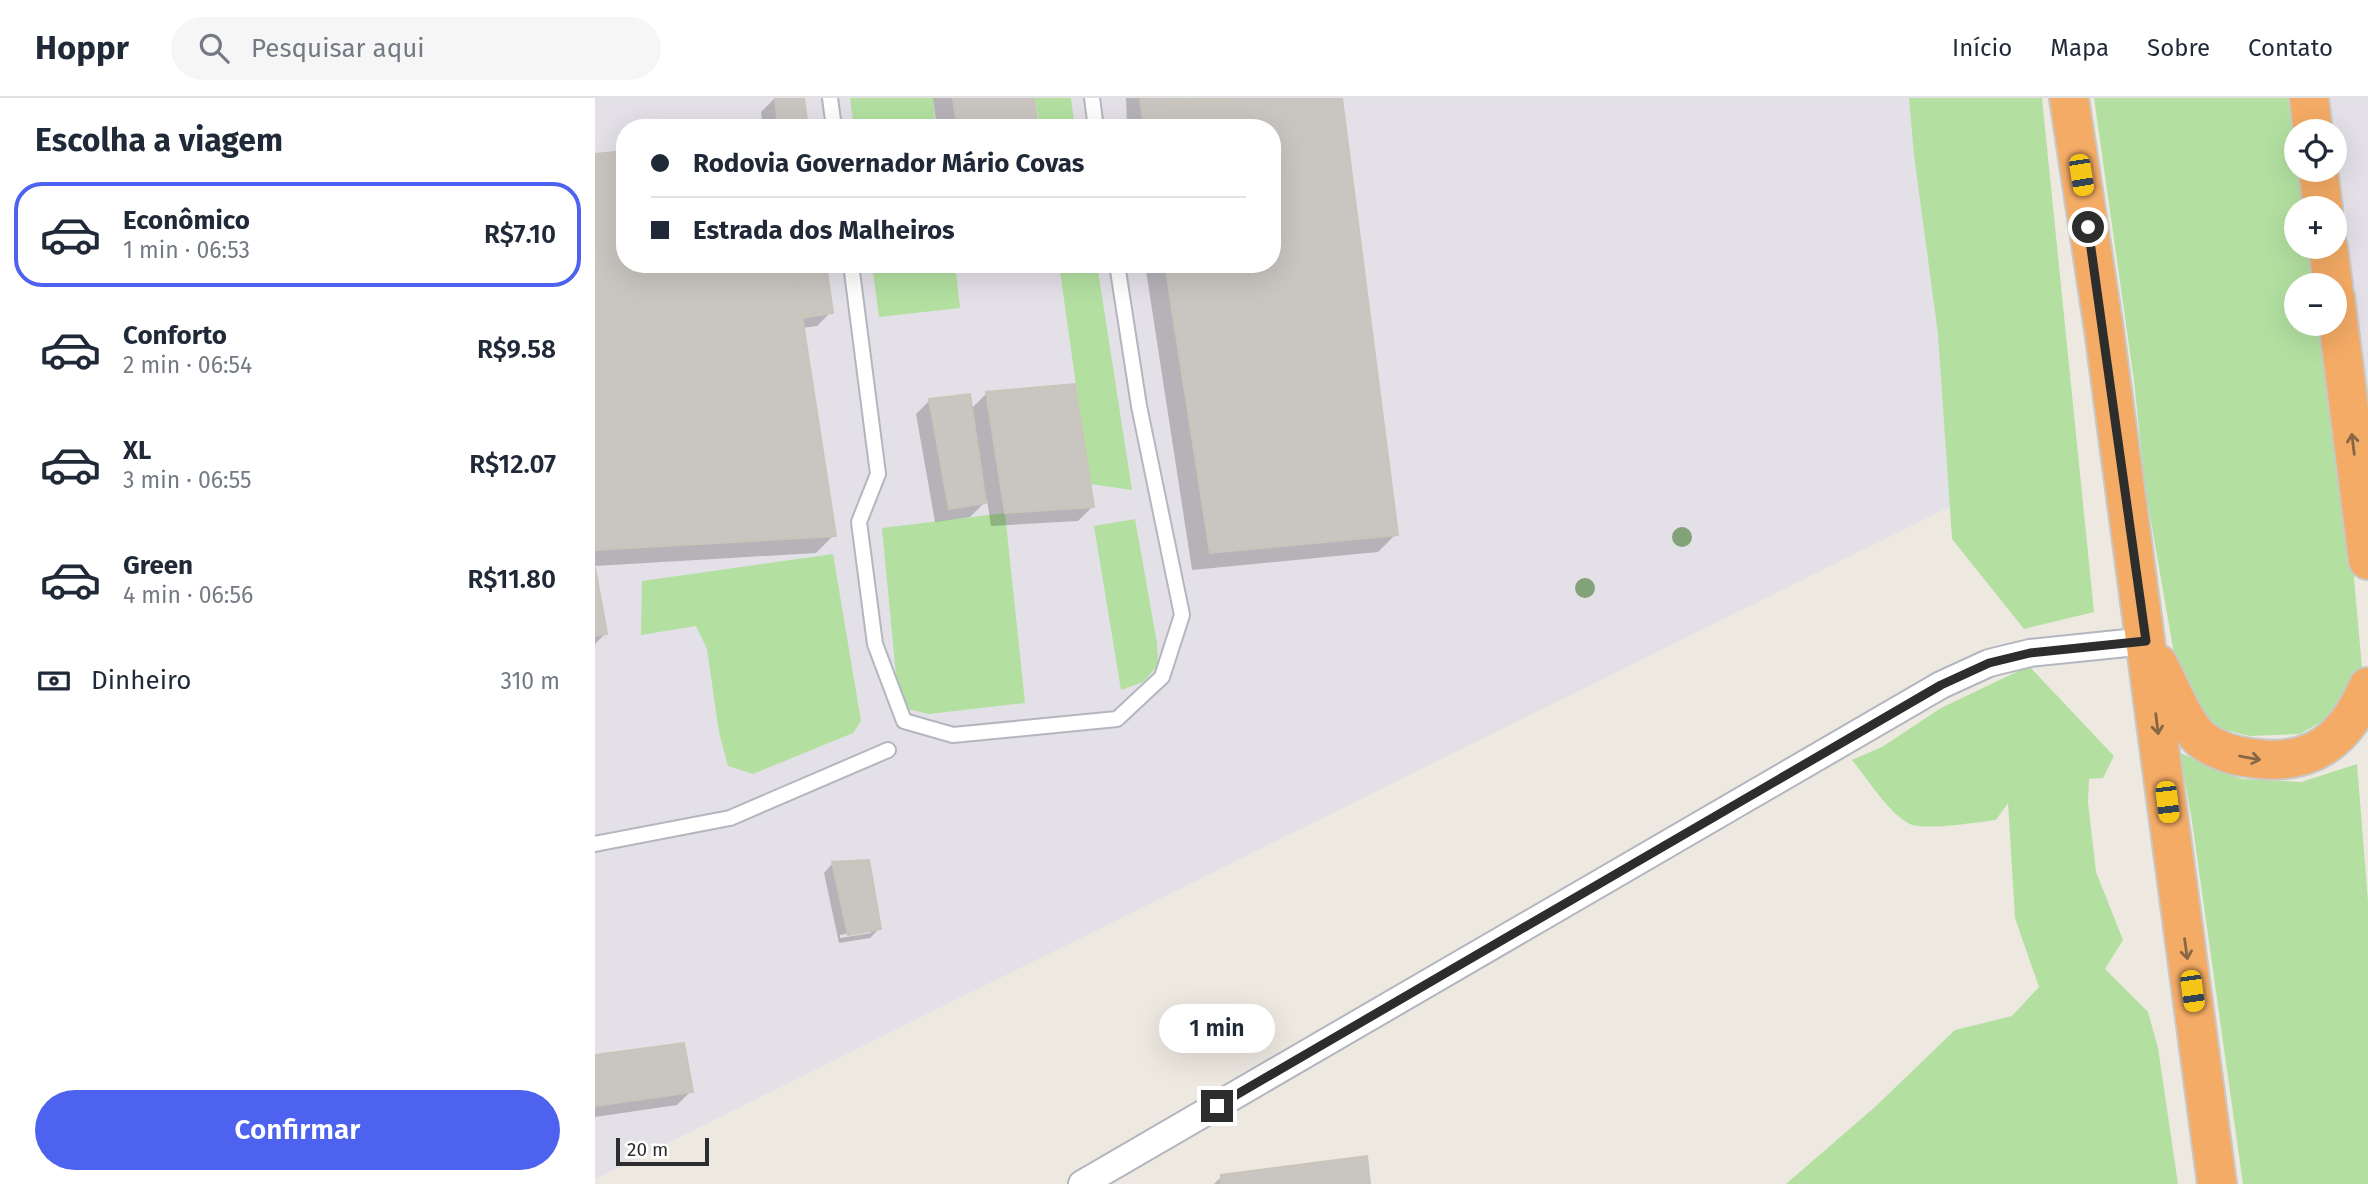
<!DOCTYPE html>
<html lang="pt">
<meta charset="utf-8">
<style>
:root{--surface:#fff;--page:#f6f6f7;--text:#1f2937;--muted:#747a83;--line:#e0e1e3;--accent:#4d62ee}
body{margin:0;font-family:"Fira Sans",sans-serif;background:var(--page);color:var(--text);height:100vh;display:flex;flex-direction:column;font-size:26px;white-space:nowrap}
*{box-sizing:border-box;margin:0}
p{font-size:23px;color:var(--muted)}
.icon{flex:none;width:38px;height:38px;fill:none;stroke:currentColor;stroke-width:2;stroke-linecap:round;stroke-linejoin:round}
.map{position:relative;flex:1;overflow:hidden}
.details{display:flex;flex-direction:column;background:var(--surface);width:595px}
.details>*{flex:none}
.top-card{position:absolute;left:21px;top:21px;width:665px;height:154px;border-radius:28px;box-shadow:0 7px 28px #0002;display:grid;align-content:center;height:154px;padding:0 35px;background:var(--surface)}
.fabs{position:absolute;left:1689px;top:21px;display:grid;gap:14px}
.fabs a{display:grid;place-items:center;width:63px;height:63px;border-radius:50%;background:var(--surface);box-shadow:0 7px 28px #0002;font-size:35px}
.scale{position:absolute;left:21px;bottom:18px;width:93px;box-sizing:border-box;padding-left:7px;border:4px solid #2d2d2d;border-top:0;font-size:19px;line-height:24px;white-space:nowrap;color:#2d2d2d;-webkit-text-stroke:5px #fff;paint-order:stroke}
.end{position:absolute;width:32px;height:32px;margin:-16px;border:9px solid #2d2d2d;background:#fff;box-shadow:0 0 0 4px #fff}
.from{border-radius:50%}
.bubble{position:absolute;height:49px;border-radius:24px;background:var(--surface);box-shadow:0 7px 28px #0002;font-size:23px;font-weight:600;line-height:49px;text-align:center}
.car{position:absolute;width:21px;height:42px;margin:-21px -10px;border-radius:9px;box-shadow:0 0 5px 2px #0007;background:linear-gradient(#f5c518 24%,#345 0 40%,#f5c518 0 76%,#345 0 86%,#f5c518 0)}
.top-card b{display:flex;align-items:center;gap:24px;height:66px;font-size:26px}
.top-card b+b{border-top:2px solid var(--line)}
.top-card i{width:18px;height:18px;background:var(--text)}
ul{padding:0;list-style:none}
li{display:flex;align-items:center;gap:21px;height:105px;margin:0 14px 10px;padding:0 21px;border:4px solid transparent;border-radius:28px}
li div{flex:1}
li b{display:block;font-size:26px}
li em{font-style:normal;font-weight:600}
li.selected{border-color:var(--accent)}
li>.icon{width:63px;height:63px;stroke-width:1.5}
h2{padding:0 35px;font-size:32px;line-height:84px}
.pay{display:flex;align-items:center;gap:18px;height:77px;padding:0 35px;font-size:26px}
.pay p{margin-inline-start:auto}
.cta{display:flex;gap:14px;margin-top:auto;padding:14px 35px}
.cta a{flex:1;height:80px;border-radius:42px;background:var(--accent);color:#fff;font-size:28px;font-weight:600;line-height:80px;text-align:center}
header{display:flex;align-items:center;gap:42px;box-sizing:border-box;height:98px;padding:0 35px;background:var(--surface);border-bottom:2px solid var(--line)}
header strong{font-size:33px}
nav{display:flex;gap:38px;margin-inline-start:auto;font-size:24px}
.search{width:490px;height:63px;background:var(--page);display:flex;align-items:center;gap:18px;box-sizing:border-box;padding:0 24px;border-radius:38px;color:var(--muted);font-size:26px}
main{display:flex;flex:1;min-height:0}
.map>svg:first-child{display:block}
.industrial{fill:#e3e0e7;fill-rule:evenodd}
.green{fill:#b3e0a1}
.shadow{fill:#0003;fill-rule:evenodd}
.building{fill:#c9c5c0;stroke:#c9c5ba;stroke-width:2}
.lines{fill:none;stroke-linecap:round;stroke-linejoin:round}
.lane-casing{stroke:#b4b6bf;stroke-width:18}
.street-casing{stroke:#b4b6bf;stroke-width:30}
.highway-casing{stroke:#c8c8c8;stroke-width:42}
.lane{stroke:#fff;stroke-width:14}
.street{stroke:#fff;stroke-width:26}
.highway{stroke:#f4ab65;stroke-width:38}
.tree{fill:#82a277}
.oneway{stroke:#876646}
.route{stroke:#2d2d2d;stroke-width:9}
</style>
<header>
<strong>Hoppr</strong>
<div class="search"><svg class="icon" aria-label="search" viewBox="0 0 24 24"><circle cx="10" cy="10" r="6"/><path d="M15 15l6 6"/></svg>Pesquisar aqui</div>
<nav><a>Início</a><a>Mapa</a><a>Sobre</a><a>Contato</a></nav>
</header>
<main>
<section class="details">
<h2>Escolha a viagem</h2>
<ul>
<li class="selected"><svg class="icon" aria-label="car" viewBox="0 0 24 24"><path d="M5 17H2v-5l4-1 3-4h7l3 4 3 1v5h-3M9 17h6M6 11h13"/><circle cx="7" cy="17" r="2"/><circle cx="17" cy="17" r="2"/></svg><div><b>Econômico</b><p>1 min · 06:53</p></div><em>R$7.10</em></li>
<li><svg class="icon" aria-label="car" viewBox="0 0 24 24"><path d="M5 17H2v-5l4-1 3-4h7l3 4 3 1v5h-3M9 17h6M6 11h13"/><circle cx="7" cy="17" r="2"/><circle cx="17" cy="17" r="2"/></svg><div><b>Conforto</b><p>2 min · 06:54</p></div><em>R$9.58</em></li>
<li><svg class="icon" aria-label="car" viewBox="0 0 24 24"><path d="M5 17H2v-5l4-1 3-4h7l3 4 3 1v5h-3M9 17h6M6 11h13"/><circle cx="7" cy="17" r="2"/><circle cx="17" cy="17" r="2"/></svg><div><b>XL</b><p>3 min · 06:55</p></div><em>R$12.07</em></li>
<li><svg class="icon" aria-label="car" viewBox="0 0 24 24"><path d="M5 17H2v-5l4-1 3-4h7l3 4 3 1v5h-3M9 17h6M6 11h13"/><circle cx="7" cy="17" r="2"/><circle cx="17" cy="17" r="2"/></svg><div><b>Green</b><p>4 min · 06:56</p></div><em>R$11.80</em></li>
</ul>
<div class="pay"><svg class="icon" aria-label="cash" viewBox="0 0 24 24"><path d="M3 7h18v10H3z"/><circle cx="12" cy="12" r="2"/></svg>Dinheiro<p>310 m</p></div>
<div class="cta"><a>Confirmar</a></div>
</section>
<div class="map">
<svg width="1773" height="1086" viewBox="0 0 1773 1086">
<rect width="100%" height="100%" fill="#ede9e1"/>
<!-- industrial -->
<path class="industrial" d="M0,0H1390L1435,369L0,1081ZM30,30H677V166H30Z
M1718,0H1773V404L1740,149V33H1722Z"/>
<!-- green -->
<path class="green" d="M255,0H338L341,30H259Z
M440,0H476L480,30H445Z
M1314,0H1447L1499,514L1429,531L1357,441L1343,236L1319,57Z
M1499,0H1694L1701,51V72H1704L1709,110H1701V149H1714L1719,187H1701V226H1725L1759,480L1767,570L1740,616L1705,636L1654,638L1615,628L1583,579L1550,389L1539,283Z
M277,166H360L365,210L284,219Z
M464,166H502L537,392L495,386Z
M410,415L430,605L334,616L304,609L287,430Z
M540,421L562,545L563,567L548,584L526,592L499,428Z
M238,456L266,623L258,635L158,676L133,668L124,634L112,551L101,528L46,537L47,483Z
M1434,568L1519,658L1508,680L1494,681L1493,704L1501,774L1528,842L1510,871L1553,914L1563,950L1583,1086H1191L1281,1008L1360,932L1417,918L1444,889L1420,820L1413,705L1401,722C1383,724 1330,733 1315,726C1295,717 1271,679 1257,662L1287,649L1346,610Z
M1585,655L1647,681L1706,684L1762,666L1773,803V1086H1648L1597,723Z"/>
<!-- shadow -->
<path class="shadow" d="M180,0H207L211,30H168L166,14Z
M338,0H437L441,30H342Z
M531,0H745L801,436L783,454L597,472L550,166H677V30H528L532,25Z
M0,58L30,166H229L236,214L222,228L207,230L239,437L221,455L0,468Z
M392,295L497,409L483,423L396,428L392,402L375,419L340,424L321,316L335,302L376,311Z
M0,479L10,536L0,546Z
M238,765L284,831L275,840L244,845L229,775ZM276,831V835L245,840V837Z
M0,959L96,993L82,1007L0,1019Z
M627,1078L774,1086H619Z"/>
<!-- building -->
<path class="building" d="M180,0H209L213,30H183Z
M358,0H439L443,30H362Z
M545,0H637L546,9Z
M637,0H747L803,437L615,455L570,166H677V30H549L546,9Z
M30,53V166H199L241,438L0,452V56Z
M200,166H231L238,215L207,220Z
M480,286L499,409L410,415L391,294Z
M375,296L391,405L354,411L334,301Z
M0,469L12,536L0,538Z
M274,762L286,831L253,837L237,764Z
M89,945L98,994L0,1008V957Z
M772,1058L775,1086H626V1077Z"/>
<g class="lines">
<!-- lane casing -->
<g class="lane-casing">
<path id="lane" d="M235,0L239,30
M497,0L501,30
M256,166L283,376L264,424L280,546L309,623L358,637L522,621L567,579L587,517L544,308L522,166
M0,746L135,720L293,652"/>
</g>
<!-- street casing -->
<g class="street-casing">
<path id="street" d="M487,1086L1346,587L1394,565L1435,555L1551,543"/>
</g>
<!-- highway casing -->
<g class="highway-casing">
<path id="highway" d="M1474,0L1509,232L1622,1086
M1714,0L1718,33
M1723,72L1728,110
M1733,149L1738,187
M1740,199L1773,462
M1563,566C1575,588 1588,625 1606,641C1620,652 1639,658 1656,660C1716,669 1750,643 1773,589"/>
</g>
<!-- lane -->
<use href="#lane" class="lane"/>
<!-- street -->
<use href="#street" class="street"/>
<!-- highway -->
<use href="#highway" class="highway"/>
</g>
<!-- trees -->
<g class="tree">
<circle cx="1087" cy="439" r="10"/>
<circle cx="990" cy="490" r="10"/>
</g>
<!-- one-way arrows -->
<defs><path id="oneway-shaft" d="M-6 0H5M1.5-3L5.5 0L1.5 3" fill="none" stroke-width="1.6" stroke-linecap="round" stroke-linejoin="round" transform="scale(1.75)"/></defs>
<g class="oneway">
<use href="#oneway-shaft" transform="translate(1758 346) rotate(-97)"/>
<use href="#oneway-shaft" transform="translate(1562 626) rotate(83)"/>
<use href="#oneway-shaft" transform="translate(1655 660) rotate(10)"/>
<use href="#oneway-shaft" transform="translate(1591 851) rotate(82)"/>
</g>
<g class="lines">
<!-- route -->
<path class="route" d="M622,1008L1346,587L1394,565L1435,555L1551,543L1493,129"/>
</g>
</svg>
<div class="fabs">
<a><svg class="icon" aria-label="locate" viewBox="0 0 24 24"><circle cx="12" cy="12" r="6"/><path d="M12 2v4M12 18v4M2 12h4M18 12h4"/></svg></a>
<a>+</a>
<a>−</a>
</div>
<div class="scale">20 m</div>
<i class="end from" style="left:1493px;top:129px"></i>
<i class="end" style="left:622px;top:1008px"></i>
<div class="bubble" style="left:564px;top:906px;width:116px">1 min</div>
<i class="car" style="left:1486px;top:77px;rotate:171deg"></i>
<i class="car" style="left:1572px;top:704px;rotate:173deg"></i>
<i class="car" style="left:1597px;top:893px;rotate:172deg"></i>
<div class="top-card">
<b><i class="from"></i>Rodovia Governador Mário Covas</b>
<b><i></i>Estrada dos Malheiros</b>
</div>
</div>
</main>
